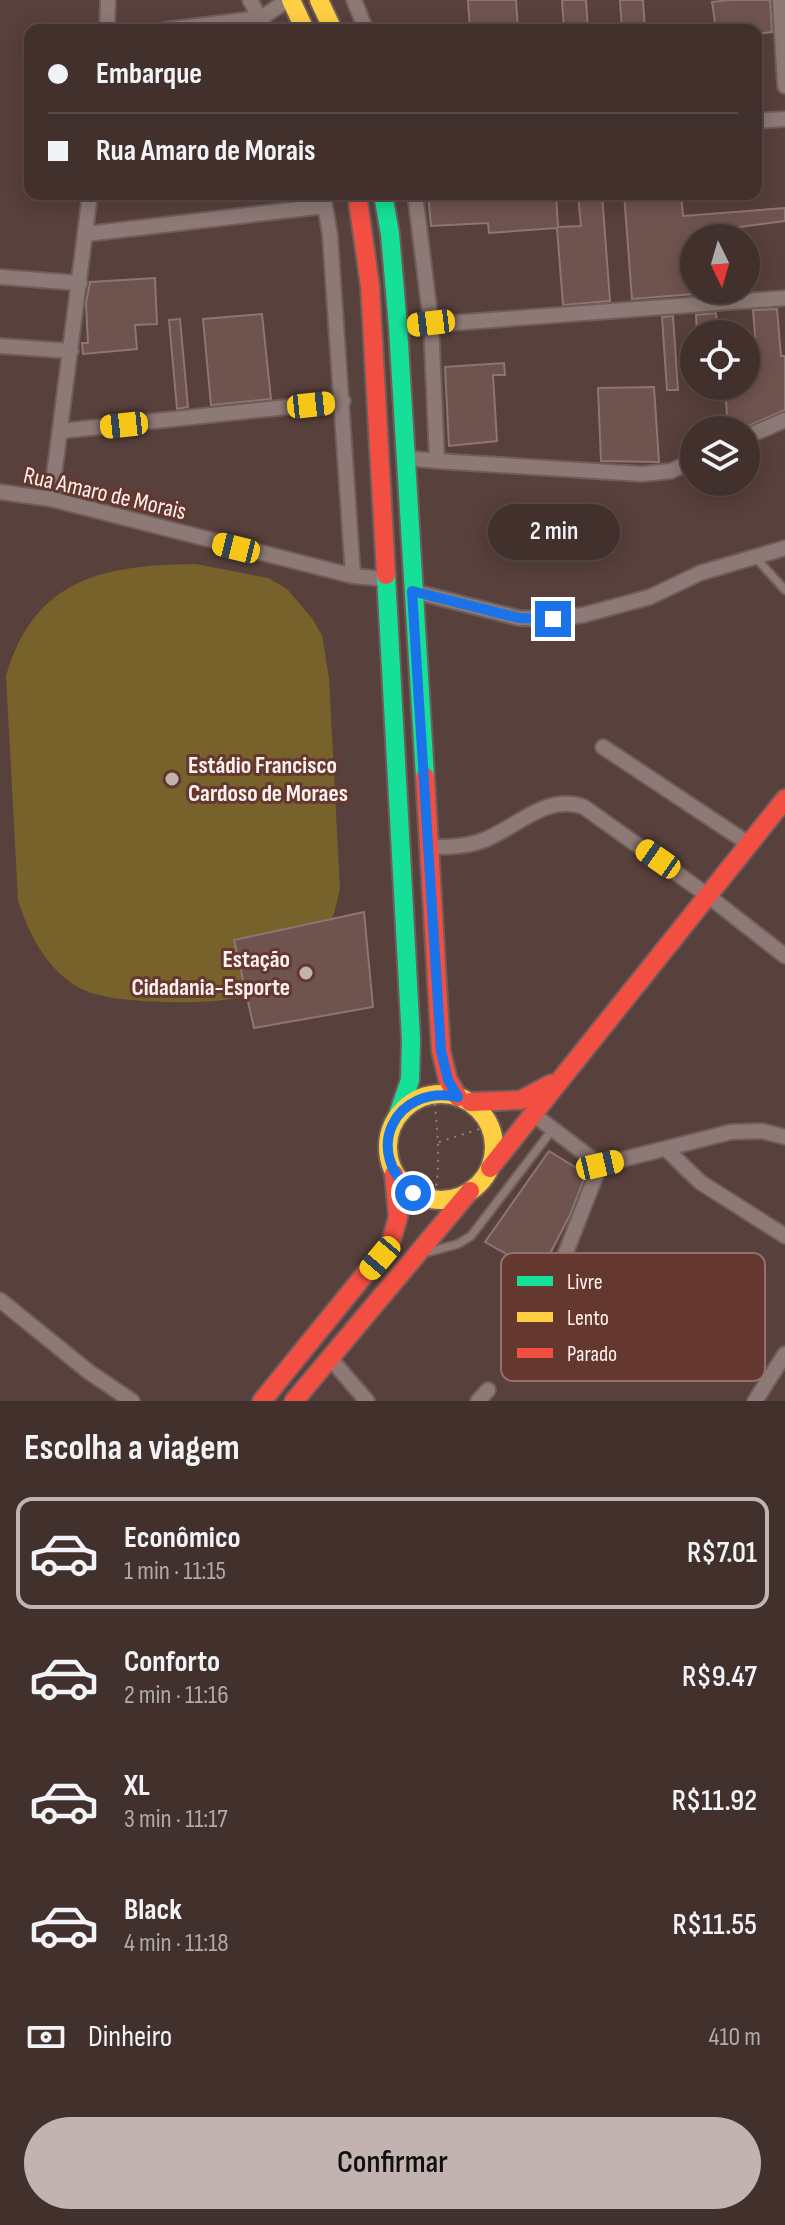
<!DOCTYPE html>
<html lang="pt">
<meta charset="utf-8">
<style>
:root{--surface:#42302d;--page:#493835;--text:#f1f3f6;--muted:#aea9aa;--line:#5a4b49;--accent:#c3b3b0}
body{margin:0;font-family:"Sofia Sans Condensed",sans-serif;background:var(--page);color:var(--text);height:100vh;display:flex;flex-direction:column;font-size:30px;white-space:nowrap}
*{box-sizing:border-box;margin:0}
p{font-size:26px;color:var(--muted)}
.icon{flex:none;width:44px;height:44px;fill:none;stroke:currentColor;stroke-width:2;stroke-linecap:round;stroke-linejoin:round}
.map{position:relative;height:1401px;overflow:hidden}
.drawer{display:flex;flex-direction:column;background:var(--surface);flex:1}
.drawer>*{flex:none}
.banner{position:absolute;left:24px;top:24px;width:738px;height:176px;border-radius:16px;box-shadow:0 4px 20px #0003,0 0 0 2px var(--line);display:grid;align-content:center;height:176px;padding:0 24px;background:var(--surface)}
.needle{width:52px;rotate:175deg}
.fabs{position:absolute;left:680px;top:224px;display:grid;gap:16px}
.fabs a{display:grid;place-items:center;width:80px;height:80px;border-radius:50%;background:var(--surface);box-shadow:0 4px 20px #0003,0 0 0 2px var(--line);font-size:40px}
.end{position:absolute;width:36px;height:36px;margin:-18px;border:10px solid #1a73e8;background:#fff;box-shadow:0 0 0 4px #fff}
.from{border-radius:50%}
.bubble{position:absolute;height:56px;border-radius:28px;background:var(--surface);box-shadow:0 4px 20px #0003,0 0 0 2px var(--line);font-size:26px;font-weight:600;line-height:56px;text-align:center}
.car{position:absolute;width:24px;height:48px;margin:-24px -12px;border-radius:10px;box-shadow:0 0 6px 2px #0007;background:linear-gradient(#f5c518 24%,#345 0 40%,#f5c518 0 76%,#345 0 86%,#f5c518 0)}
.banner b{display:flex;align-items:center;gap:28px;height:76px;font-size:30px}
.banner b+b{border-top:2px solid var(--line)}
.banner i{width:20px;height:20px;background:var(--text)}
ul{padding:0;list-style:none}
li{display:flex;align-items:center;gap:24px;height:112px;margin:0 16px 12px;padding:0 8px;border:4px solid transparent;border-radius:16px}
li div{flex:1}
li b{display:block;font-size:30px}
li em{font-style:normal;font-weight:600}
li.selected{border-color:var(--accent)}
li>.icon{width:72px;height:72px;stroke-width:1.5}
h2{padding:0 24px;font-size:36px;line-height:96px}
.pay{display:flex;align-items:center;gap:20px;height:88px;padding:0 24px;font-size:30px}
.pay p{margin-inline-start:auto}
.action{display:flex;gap:16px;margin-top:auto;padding:16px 24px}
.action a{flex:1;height:92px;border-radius:48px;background:var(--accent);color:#111;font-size:32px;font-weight:600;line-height:92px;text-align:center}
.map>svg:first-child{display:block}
.green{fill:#76622a}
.building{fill:#6f534f;stroke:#8c7672;stroke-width:2}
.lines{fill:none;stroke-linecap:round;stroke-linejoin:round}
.lane-casing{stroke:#6e5d5a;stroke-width:11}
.street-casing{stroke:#6e5d5a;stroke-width:18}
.fast-casing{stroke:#6e5d5a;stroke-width:22}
.slow-casing{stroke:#6e5d5a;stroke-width:22}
.jam-casing{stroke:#6e5d5a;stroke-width:22}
.path{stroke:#92817d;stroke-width:2;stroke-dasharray:2 6;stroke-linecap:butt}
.lane{stroke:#8d7975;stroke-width:7}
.street{stroke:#8d7975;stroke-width:14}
.fast{stroke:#16e098;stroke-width:18}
.slow{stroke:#ffcf43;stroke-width:18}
.jam{stroke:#f24e42;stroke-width:18}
.route{stroke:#1a73e8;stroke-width:10}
.poi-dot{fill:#c3b3b0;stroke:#65382f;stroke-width:3}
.labels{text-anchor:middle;stroke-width:6;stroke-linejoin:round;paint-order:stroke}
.street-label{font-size:24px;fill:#fdf1ef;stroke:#65382f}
.poi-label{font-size:24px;font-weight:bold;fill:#fdf1ef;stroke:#65382f;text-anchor:start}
.key{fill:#65382f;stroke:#937069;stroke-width:2}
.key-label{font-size:22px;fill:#fdf1ef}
</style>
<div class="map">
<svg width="785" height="1401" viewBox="0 0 785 1401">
<rect width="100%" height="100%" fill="#58403c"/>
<!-- green -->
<path class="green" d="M196,564L268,578L287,589L311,617L322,635L329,678L340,889C331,929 326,939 295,965C286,973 277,983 266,988C236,1003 197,1003 164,1002C141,1001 114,1000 91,993C52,979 29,937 18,900L6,676C35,577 105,565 196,564Z"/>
<!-- building -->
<path class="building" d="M468,0H516L518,30H470Z
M562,0H586L588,30H564Z
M620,0H643L645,30H622Z
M730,0H770L772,32L756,34V30H716L712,2Z
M428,194H556L558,227L581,226L578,194H602L610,301L563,305L557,228L489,233L488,223L431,226Z
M624,194H681L683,216L785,208V221L732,228V238H694V294L632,299Z
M155,278L157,324L135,325L137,349L83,354L82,343H88L86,303L90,282Z
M777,309L781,356H785V410L739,430H728L725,386H749L748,360L757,359L753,310Z
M716,313L718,334H697L696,315Z
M262,314L271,399L211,405L203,319Z
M673,316L678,390H667L662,317Z
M180,319L188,407L177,409L169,320Z
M504,363L505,375H493L497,441L449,446L445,367Z
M654,387L659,462L601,461L598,388Z
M364,912L373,1007L254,1028L234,940Z
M549,1151L586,1174L570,1215L540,1273L485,1242Z"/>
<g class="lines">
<!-- lane casing -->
<g class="lane-casing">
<path id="lane" d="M756,558L785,590
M428,1252L458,1244L471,1236L552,1130"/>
</g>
<!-- street casing -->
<g class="street-casing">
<path id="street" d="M250,0L266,30
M354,0L366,30
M780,0L785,86
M107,30L108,0
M164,30L261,18L288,0
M756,121L785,119
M323,194L330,235L353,576
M415,194L431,323L437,461L642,474L671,471L694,460
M86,234L325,206
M0,277L80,283
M398,327L785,298
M0,346L71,351
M61,431L343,401
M746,437L785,420
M406,458L437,461
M0,492L51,499L353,576L386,579
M51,499L90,194
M412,591L519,618L553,619L583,615L650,597L700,573L785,548
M603,747L749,844
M428,847C447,847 466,847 484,840C516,828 546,793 584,807L707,895L785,956
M533,1114L600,1165L731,1132L762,1131L785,1137
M667,1150L700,1182L785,1236
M557,1275L600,1165
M0,1300L89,1372L132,1401
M329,1357L367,1401
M478,1401L488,1390
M755,1401L785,1354"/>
</g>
<!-- fast casing -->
<g class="fast-casing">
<path id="fast" d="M383,194L390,234L398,327L425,777
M386,575L411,1040L410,1080L398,1115"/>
</g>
<!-- slow casing -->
<g class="slow-casing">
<path id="slow" d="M291,0L305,30
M319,0L333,30
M388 1147a53 53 0 1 1 106 0a53 53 0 1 1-106 0Z"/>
</g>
<!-- jam casing -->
<g class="jam-casing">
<path id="jam" d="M357,194L370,286L386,575
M425,777L441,1051L448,1080L458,1097
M470,1102L521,1100L551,1084
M490,1168L785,799
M262,1401L391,1242L398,1217L394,1174
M294,1401L470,1191"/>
</g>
<!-- path -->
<path class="path" d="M439,1142L489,1126
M431,1209C443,1171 437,1132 434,1093"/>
<!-- lane -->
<use href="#lane" class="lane"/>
<!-- street -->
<use href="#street" class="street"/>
<!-- fast -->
<use href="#fast" class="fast"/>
<!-- slow -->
<use href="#slow" class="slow"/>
<!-- jam -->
<use href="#jam" class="jam"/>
</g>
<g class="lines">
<!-- route -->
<path class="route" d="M413,1193C362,1152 394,1084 458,1097L448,1080L441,1051L412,591L519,618L553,619"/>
</g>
<!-- markers -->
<g class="poi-dot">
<circle cx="172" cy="779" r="8"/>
<circle cx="306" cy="973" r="8"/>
</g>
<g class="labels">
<!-- street labels -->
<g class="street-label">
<text transform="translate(105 493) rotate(13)" y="8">Rua Amaro de Morais</text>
</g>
<!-- poi labels -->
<g class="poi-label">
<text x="188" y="773">Estádio Francisco<tspan x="188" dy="28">Cardoso de Moraes</tspan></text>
<text x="290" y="967" text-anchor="end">Estação<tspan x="290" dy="28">Cidadania-Esporte</tspan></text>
</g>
</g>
<!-- legend -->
<rect x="501" y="1253" width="264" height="128" rx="12" class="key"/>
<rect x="517" y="1276" width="36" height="10" fill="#16e098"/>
<rect x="517" y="1312" width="36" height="10" fill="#ffcf43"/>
<rect x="517" y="1348" width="36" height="10" fill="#f24e42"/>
<g class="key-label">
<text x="567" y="1289">Livre</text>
<text x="567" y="1325">Lento</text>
<text x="567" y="1361">Parado</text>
</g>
</svg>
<div class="fabs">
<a><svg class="needle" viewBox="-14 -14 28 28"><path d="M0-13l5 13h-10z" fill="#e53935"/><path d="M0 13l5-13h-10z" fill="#aea9aa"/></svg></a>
<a><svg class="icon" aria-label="locate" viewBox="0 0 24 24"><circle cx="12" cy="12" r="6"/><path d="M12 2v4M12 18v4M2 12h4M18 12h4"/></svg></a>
<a><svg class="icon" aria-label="layers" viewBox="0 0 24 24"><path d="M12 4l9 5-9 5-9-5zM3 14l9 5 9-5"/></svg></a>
</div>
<i class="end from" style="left:413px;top:1193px"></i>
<i class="end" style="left:553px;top:619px"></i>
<div class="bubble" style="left:488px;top:504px;width:132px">2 min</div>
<i class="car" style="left:431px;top:323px;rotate:263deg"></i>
<i class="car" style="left:311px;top:405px;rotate:84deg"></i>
<i class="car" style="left:124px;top:425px;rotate:264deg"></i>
<i class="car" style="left:236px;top:548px;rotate:284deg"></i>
<i class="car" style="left:658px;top:859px;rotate:305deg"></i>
<i class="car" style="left:600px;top:1165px;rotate:77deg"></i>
<i class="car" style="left:380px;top:1258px;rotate:220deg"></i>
<div class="banner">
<b><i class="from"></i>Embarque</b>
<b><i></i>Rua Amaro de Morais</b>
</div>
</div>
<section class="drawer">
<h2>Escolha a viagem</h2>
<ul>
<li class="selected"><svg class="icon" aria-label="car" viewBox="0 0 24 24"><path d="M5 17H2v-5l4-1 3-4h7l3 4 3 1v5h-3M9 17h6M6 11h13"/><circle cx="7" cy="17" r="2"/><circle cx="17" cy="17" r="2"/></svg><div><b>Econômico</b><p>1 min · 11:15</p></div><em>R$7.01</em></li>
<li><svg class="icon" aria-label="car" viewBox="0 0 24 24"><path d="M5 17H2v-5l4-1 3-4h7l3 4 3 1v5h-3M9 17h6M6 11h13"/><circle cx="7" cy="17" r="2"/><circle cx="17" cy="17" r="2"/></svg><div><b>Conforto</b><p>2 min · 11:16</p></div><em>R$9.47</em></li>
<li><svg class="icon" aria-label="car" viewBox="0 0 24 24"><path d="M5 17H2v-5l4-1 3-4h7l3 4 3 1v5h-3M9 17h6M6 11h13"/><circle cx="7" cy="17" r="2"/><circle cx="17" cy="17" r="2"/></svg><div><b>XL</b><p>3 min · 11:17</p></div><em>R$11.92</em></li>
<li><svg class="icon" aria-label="car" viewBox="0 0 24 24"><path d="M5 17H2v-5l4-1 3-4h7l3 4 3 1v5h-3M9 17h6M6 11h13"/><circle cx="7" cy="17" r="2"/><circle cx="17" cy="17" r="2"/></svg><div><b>Black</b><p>4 min · 11:18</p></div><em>R$11.55</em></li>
</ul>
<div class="pay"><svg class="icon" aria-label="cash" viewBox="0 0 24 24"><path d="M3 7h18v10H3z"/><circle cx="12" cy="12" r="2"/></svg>Dinheiro<p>410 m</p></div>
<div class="action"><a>Confirmar</a></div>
</section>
